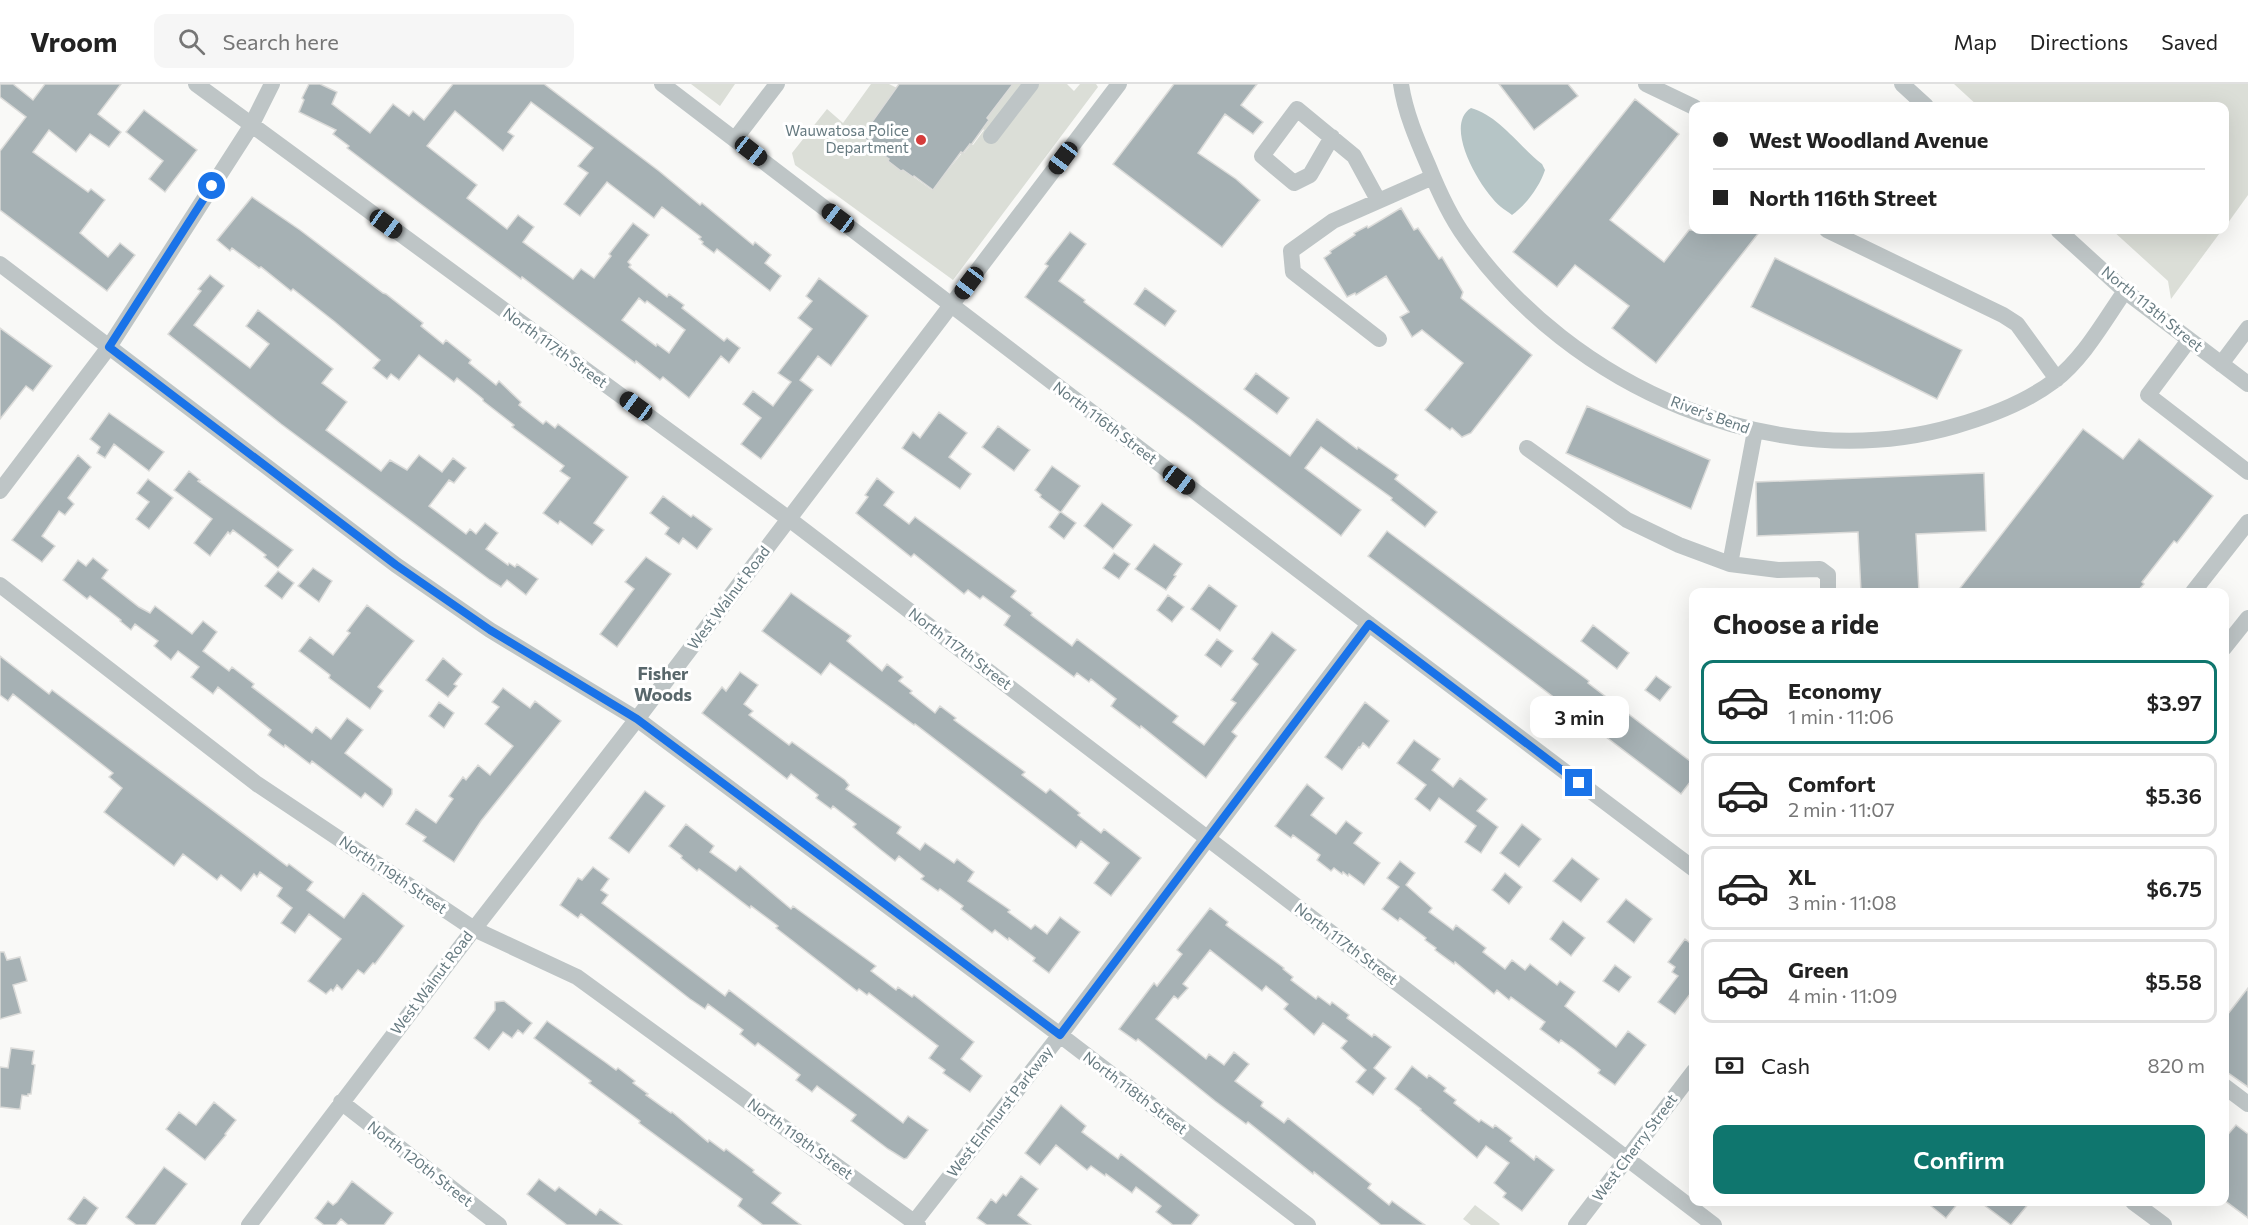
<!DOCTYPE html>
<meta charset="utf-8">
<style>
:root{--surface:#fff;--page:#f6f6f6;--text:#222;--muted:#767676;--line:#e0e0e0;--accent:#0f766e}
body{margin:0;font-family:Commissioner,sans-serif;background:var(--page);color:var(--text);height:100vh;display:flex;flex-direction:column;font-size:22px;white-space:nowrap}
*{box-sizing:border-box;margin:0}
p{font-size:20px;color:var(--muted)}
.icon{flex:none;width:33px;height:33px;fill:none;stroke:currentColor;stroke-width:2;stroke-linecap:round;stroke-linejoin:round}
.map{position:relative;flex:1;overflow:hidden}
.details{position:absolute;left:1689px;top:504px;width:540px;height:618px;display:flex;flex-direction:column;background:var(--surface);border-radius:12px;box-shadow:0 6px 24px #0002}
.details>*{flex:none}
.banner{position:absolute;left:1689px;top:18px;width:540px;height:132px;border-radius:12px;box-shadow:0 6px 24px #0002;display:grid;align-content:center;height:132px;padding:0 24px;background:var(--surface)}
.end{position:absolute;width:27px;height:27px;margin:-14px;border:8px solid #1a73e8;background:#fff;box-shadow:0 0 0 3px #fff}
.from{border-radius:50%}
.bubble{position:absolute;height:42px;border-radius:12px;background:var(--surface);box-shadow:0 6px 24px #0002;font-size:20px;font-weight:600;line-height:42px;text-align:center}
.car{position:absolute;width:18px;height:36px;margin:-18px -9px;border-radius:8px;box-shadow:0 0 4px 2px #0007;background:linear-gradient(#222 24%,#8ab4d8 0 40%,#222 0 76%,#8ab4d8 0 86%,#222 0)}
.banner b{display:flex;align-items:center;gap:21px;height:57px;font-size:22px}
.banner b+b{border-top:2px solid var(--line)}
.banner i{width:15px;height:15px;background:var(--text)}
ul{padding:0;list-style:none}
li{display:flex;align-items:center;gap:18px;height:84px;margin:0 12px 9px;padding:0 12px;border:3px solid var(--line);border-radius:12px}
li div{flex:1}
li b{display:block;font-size:22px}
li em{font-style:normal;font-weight:600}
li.selected{border-color:var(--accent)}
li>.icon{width:54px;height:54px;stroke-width:1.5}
h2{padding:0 24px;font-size:27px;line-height:72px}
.pay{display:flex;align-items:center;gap:15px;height:66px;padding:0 24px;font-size:22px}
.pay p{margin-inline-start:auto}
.action{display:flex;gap:12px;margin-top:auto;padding:12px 24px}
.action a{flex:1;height:69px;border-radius:12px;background:var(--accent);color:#fff;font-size:24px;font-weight:600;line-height:69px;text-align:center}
header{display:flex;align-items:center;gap:36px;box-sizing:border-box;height:84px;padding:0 30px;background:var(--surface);border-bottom:2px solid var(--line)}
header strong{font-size:28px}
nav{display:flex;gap:33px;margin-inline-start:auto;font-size:21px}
.search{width:420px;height:54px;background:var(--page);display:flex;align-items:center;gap:15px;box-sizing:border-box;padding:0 21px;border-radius:12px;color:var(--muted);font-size:22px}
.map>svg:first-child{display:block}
.green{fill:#dbded7}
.water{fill:#b6c5c6}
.building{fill:#a6b1b4;stroke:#dbdbd9;stroke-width:1.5;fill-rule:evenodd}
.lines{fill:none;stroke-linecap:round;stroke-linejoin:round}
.minor{stroke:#bec5c6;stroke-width:16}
.route{stroke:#1a73e8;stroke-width:8}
.poi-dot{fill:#d53c3b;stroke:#fff;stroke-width:2}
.labels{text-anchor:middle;stroke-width:6;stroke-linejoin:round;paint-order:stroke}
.poi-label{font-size:15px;fill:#667a80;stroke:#fff;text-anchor:end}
.street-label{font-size:15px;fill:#667a80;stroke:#fff}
.quarter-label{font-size:18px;font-weight:bold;fill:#58676b;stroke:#fff}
</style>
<header>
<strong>Vroom</strong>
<div class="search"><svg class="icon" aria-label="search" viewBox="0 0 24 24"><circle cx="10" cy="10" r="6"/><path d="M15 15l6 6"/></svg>Search here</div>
<nav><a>Map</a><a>Directions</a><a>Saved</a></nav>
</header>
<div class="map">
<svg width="2248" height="1141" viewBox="0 0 2248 1141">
<rect width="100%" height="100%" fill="#f9f9f7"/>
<!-- green -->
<path class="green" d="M691,0H735L720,22Z
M871,0H889L897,4L863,51L904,86L932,106L962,69H964L971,60L973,61L984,46L982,44L989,36L987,34L1013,0H1067L1074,7L1080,0H1096L1098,3L953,196L795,81L792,69L827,25L843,39Z
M1954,0H2248V111L2225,143L2224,22H1978Z
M2112,146H2222L2171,215L2168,197Z
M1475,1121L1500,1140L1499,1141H1471L1463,1135Z"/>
<!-- water -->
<path class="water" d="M1471,24C1498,31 1520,63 1542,80L1545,86C1540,102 1526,121 1512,131C1509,128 1504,126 1501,123C1482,108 1442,42 1471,24Z"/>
<!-- building -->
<path class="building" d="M0,0H13L33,16L45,0H121L98,30L121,48L109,63L90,50L76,68L49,46L33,68L88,108L91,105L105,116L80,149L108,173L120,159L135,171L107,207L0,126V67L26,33L0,13Z
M309,0H320L337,8L332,20L370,49L393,20L409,32L413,27L424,36L453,0H544L659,87L700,121L702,119L753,161L755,158L771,171L765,179L781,192L770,207L717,165L714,169L702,160L703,158L699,155L701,153L662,123L654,134L607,98L580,132L564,120L588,89L578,82L593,64L531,18L508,48L514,52L503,67L455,27L427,62L477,101L467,114L507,145L518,131L534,143L523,158L573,195L581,185L594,194L611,172L609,170L633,139L649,151L628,178L631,181L629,183L667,213L669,210L684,221L682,224L724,257L727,254L740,264L729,279L721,272L689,314L663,293L660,296L636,277L635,279L522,193L521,195L418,118L347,64L349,62L333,50L336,46L299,28L304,16L302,14ZM639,214L645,219L647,217L685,246L669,269L657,260L656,262L622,236Z
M899,0H1013L987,34L989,36L971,61L970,60L963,69L961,68L933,106L914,92L913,93L903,86L901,87L888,77L889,75L879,68L880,67L862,52Z
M1174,0H1257L1241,21L1263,38L1253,50L1225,30L1198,69L1236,95L1260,116L1222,163L1113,80Z
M1499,0H1568L1578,12L1534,46Z
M1635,15L1679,50L1610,136L1664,178L1689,146H1761L1656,279L1612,244L1629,222L1575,181L1557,203L1513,168Z
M144,26L197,66L165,108L149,95L163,77L126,48Z
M252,113L300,146L383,209L386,210L423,239L421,242L443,260L446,256L471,276L469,279L496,301L499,297L521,318L519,321L543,340L546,337L555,344L558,340L628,393L594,439L604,446L592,461L560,437L558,440L543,429L570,394L560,387L564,382L512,343L514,341L483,317V315L457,294L454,298L419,271L399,296L391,290L387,295L373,284L380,276L335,238L293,205L291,207L261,183L259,184L232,164L230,167L217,156Z
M1401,124L1414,146L1418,144L1439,175L1442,173L1463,208L1461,214L1532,271L1471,349L1462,353L1452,344L1450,346L1425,326L1463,279L1422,246L1412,253L1400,233L1409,228L1386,192L1356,211L1355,209L1347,213L1324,174L1331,169L1330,167L1355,151L1354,149L1367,142L1368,144Z
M1070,148L1086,160L1059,197L1085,216L1084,218L1290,372L1317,335L1357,365L1358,363L1398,391L1395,395L1437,428L1425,443L1391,416L1392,414L1321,363L1305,384L1361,426L1341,452L1191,336L1025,213L1048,182L1045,180Z
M1775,174L1962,266L1937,315L1751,223Z
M210,191L224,202L194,241L250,284L269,260L246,242L258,226L333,285L322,299L347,318L326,346L381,387L390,376L407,386L419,371L442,388L453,374L466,384L454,399L449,396L429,422L466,450L470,445L476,450L485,439L498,449L486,465L508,481L509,479L515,483L517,480L538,495L526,511L507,496L501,503L490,496L281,340L168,250L201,207L198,205Z
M819,194L868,232L831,282L818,272L800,296L813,306L761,375L741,360L761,334L743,320L753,307L773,322L791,298L778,289L812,245L798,234L812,217L806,212Z
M1145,204L1176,227L1165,242L1134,220Z
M0,244L52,282L33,307L26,302L0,335Z
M1256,289L1289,314L1277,330L1244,305Z
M1587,322L1710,376L1691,425L1566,369Z
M939,328L967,349L949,373L971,390L960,405L902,364L913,348L920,354Z
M109,329L164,368L149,387L114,360L105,374L97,369L100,363L90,355Z
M998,342L1030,366L1014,387L982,363Z
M2083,345L2123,375L2139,355L2213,412L2177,459L2174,457L2142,498L2144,500L2137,508H1957Z
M78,371L91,383L68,414L74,420L65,431L59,427L42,452L55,462L42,478L12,456Z
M1052,382L1080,402L1061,428L1076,439L1064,455L1049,443L1060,428L1040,413L1041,411L1035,406Z
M189,387L200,396L198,397L293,466L278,484L264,473L266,471L233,446L230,450L228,448L210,472L194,459L212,435L174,406Z
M1984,389L1986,447L1916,450L1919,508H1861L1858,448L1757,452L1756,398Z
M877,394L894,408L884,421L909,440L915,433L1016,507L1011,513L1032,529L1031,531L1072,562L1077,555L1178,632L1173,638L1204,661L1236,619L1231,616L1258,580L1252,575L1272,548L1296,566L1232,648L1237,652L1206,694L1141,642L1140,644L1111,622L1116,615L1091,595L1089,598L1077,589L1074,593L1004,541L1010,532L983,512L980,515L968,506L964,510L914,470L911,473L856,429L868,413L865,411Z
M148,395L173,414L149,445L136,435L149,418L137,409Z
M663,412L691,433L693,431L712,445L697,465L683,454L679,460L665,450L669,444L650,429Z
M1102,419L1132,441L1113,465L1084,442Z
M1387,447L1589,597L1588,599L1694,680V693L1681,710L1368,472Z
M1154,460L1182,480L1174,491L1176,492L1166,506L1135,485Z
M1114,469L1130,480L1119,495L1103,484Z
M646,473L671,490L617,563L600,550L634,505L625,498Z
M93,474L108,486L102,494L139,523L150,529L155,522L192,550L203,537L217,548L203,567L229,587L232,583L254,600L252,603L312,649L316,643L331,655L347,634L363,646L345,669L392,705V710L383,723L365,709L361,714L312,677L310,680L285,661L284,663L268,651L271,646L218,603L213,610L191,593L199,583L178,567L171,576L154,562L158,557L135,540L131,546L120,537L121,536L90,512L87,515L63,496L78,476L86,482Z
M313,484L332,497L319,518L298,502Z
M278,487L294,499L282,515L265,502Z
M1209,501L1237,522L1220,547L1191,525Z
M791,509L851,552L847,557L882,587L887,580L903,593L899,597L912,607L910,609L935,629L940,622L956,634L954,636L1025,688L1022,691L1046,709L1050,705L1080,729L1078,731L1101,749L1104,745L1141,774L1111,812L1094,799L1109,779L1081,757L1076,764L915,640L914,641L830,579L821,591L762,547Z
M1168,511L1184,523L1172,538L1157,526Z
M367,521L414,557L378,603L383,607L370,625L329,594L330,591L299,567L310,553L333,571L350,549L347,547Z
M1593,541L1629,569L1617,585L1581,557Z
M1217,555L1233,567L1221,583L1205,571Z
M0,572L49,610L52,606L287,782L289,780L313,798L307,806L344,834L363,809L404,842L375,880L373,879L364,890L358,886L342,906L337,901L333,907L331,905L326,910L308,897L341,855L309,830L295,849L281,839L292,824L277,812L282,804L260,788L257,793L254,790L241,807L221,791L217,796L183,770L174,782L104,728L122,704L109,693L113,689L13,610L8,617L0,611Z
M443,574L462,590L454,600L457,602L448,613L426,596Z
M740,588L758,601L744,620L753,627L749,631L789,661L792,658L845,696L849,701L846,705L901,743L897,749L920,766L925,759L954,779L957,775L974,788L968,797L1010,826L1008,828L1031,845L1035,841L1047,850L1060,833L1080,848L1049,889L1033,877L1035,874L1009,854L1008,856L995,846L992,849L961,825L963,822L940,805L938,807L921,795L924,792L899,772L895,777L881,766L853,743L856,740L833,722L831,725L816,714L818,711L791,690L787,695L702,629L722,603L726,607Z
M1656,592L1671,603L1660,617L1645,606Z
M503,604L530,624L535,617L561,637L481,737L454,778L423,757L426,753L406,740L416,725L436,739L453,715L449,712L463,693L466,696L478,681L490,691L513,662L485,640L499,623L492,618Z
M439,618L454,629L444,644L429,632Z
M1365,618L1389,637L1369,664L1363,659L1360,664L1359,663L1342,686L1325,673Z
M1414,656L1440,675L1432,686L1453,703L1460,694L1487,715L1477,727L1498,743L1481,769L1465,758L1476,742L1439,714L1430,727L1415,715L1426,701L1397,679Z
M1307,700L1324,714L1311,731L1336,750L1346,737L1362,749L1354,759L1380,779L1364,801L1349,790L1348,792L1343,788L1342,790L1334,784L1331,787L1317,776L1320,771L1293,751L1291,754L1275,742Z
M645,707L665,722L629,769L609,754Z
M686,740L714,762L710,768L736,787L740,782L791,825L793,822L876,882L871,887L896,906L898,903L912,913L914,911L974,958L961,975L982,992L970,1008L943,989L945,986L929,974L938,962L869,909L867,911L859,905L857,907L776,844L778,842L751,822L750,824L699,785L697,787L681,774L682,772L669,762Z
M1522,740L1541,755L1519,783L1500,769Z
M1572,774L1599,795L1581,818L1553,797Z
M1400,777L1415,789L1406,801L1432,824L1429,828L1453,846L1456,841L1486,864L1483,868L1505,885L1512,876L1525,886L1530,880L1557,901L1560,897L1575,908L1565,922L1616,963L1628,947L1646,961L1615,1001L1598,989L1600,986L1575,966L1561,956L1559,959L1540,945L1545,938L1511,913L1509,916L1497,906L1494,910L1455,878L1454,880L1435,866L1436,864L1425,856L1426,854L1400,834L1398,837L1382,825L1399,803L1387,794Z
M593,783L609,795L601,806L608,811L602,819L725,912L729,906L903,1039L908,1032L928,1046L907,1074L904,1075L888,1065L851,1037L856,1031L817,1002L812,1008L796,996L800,991L758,959L755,962L740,950L743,946L708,920L705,925L690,915L581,830L578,834L560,821L578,794L582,796Z
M1505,789L1522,803L1509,820L1492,806Z
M1626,815L1652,835L1634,859L1607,838Z
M1210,824L1228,838L1226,841L1284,884L1283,885L1293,893L1291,896L1316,915L1318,912L1330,921L1332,918L1349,931L1347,934L1372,953L1374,950L1391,963L1374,984L1386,994L1373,1011L1356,998L1366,986L1341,964L1347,957L1323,939L1314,951L1284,925L1288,920L1266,902L1262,907L1210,866L1183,900L1188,904L1178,915L1174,912L1156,935L1206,975L1209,970L1224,981L1234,968L1249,980L1235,997L1263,1018L1261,1022L1284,1039L1288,1034L1371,1100L1368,1104L1389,1121L1392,1117L1425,1141H1381L1314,1088L1313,1090L1248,1038L1246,1040L1215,1017L1138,955L1136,957L1119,945L1154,899L1157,902L1182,870L1177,866Z
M1563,837L1585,854L1571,872L1550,855Z
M1685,855L1694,862V905L1675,930L1658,918L1678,892L1672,888L1675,883L1668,878Z
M0,868H4L7,876L20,873L27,897L13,901L21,929L0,935Z
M1615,881L1631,893L1619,908L1603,897Z
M2248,904V1003L2224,986V935Z
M504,917L532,939L523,950L518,946L512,954L503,948L489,966L474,954L495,926V918Z
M547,937L605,978L616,986L618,984L635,997L633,999L648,1010L646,1011L671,1029L672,1028L708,1058L709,1056L724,1067L726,1065L754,1086L753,1088L781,1109L772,1119L801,1141H763L738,1122L742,1115L639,1039L640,1037L589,999L591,997L534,954Z
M11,964L34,967L32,980L35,981L31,1010H28V1012L22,1011L20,1025H17L0,1023V983L8,984Z
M1412,982L1427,994L1429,991L1446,1004L1444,1007L1456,1016L1454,1019L1479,1038L1481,1036L1493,1044L1495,1041L1512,1054L1510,1057L1534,1076L1536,1072L1554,1086L1522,1127L1503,1113L1506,1109L1494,1099L1509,1079L1486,1062L1477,1074L1420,1026L1421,1025L1395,1005Z
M214,1018L236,1036L225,1050L226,1051L205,1076L166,1045L179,1028L196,1041Z
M1061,1021L1086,1042L1082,1048L1118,1075L1121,1070L1199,1131L1191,1141H1173L1156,1128L1161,1122L1136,1103L1132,1109L1106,1090L1105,1092L1091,1082L1087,1086L1056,1061L1040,1081L1025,1069Z
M2236,1041L2248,1050V1134L2224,1116V1055Z
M164,1083L187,1100L155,1141H136L126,1133Z
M1021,1092L1038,1105L1018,1131L1031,1141H987L977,1134L991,1115L996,1119L1003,1110L1006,1112Z
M539,1095L555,1107L559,1103L596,1131L600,1125L622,1141H567L527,1110Z
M352,1097L393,1129L384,1141H348L341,1135L336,1141H324L315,1134L328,1117L333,1121L337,1118Z
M84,1113L98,1124L86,1141H77L68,1135Z
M1926,1118H1959L1946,1134Z
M1980,1118H2030L2011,1141Z"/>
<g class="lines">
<!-- minor -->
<path class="minor" d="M196,0L789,435L1714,1141
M662,0L1369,540L1694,785
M1401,0C1405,28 1417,56 1428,81C1438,106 1449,131 1465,153C1571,303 1775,394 1955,342C1990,332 2025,319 2054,297C2084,274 2104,237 2125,207
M1646,0L1694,23
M1902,0L1926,22
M991,52L1031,0
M1332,53L1310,91L1294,99L1262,72L1297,25L1354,72L1378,116
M735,55L777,0
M1827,146L2003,231L2017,240L2057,295
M2058,146L2125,207L2248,300
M0,180L396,481L490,546L637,635L1060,951L1308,1141
M1379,255L1293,188L1291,167L1333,137L1433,93
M2189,256L2148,311L2248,388
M2221,280L2248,244
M1527,364L1627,436L1679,461L1730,480L1778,486L1820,485L1828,491V508
M0,407L109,263L251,42L272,0
M1730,480L1755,347
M0,501L257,700L474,845L577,893L918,1141
M2193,508L2248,438
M2224,564L2248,534
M2224,1002L2248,1020
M341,1018L499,1141
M2133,1118L2164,1141
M249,1141L474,845L637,635L1119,0
M912,1141L1060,951L1369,540
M1576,1141L1694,987"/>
</g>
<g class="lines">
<!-- route -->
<path class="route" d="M212,102L109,263L396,481L490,546L637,635L1060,951L1369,540L1579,699"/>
</g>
<!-- markers -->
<circle class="poi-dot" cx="921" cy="56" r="6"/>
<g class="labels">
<!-- poi labels -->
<g class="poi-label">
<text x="909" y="52">Wauwatosa Police<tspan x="909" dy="17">Department</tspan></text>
</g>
<!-- street labels -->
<g class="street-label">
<text transform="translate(2152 225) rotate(39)" y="5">North 113th Street</text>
<text transform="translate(555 264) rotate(36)" y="5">North 117th Street</text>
<text transform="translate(1710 331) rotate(20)" y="5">River's Bend</text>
<text transform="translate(1105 339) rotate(37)" y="5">North 116th Street</text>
<text transform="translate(729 514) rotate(-53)" y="5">West Walnut Road</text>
<text transform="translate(960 565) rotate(37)" y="5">North 117th Street</text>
<text transform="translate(393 791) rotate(34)" y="5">North 119th Street</text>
<text transform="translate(1346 860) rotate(37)" y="5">North 117th Street</text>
<text transform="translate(432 899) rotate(-53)" y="5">West Walnut Road</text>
<text transform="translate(1135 1009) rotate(37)" y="5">North 118th Street</text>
<text transform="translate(1000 1028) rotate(-52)" y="5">West Elmhurst Parkway</text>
<text transform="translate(800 1055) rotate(36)" y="5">North 119th Street</text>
<text transform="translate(1635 1064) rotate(-53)" y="5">West Cherry Street</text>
<text transform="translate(420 1080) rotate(38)" y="5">North 120th Street</text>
</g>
<!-- quarter labels -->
<g class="quarter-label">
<text x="663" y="596">Fisher<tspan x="663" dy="21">Woods</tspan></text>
</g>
</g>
</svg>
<i class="end from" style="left:212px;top:102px"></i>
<i class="end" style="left:1579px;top:699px"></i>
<div class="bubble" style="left:1530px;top:612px;width:99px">3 min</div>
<i class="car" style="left:751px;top:67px;rotate:128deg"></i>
<i class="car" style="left:1063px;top:74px;rotate:217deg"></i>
<i class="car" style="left:838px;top:134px;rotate:307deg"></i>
<i class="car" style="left:386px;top:140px;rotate:126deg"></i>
<i class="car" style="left:969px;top:199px;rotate:217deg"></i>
<i class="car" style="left:636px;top:322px;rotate:306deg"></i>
<i class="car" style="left:1179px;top:396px;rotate:127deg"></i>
<div class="banner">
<b><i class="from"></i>West Woodland Avenue</b>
<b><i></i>North 116th Street</b>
</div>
<section class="details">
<h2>Choose a ride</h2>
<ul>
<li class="selected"><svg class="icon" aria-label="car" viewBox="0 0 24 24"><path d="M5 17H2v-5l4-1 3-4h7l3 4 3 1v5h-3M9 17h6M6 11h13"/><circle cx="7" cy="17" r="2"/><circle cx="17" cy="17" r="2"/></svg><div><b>Economy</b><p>1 min · 11:06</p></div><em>$3.97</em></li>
<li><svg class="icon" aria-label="car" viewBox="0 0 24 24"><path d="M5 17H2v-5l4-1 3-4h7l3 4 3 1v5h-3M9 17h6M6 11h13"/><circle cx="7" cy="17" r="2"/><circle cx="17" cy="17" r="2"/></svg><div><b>Comfort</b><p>2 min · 11:07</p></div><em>$5.36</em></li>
<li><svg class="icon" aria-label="car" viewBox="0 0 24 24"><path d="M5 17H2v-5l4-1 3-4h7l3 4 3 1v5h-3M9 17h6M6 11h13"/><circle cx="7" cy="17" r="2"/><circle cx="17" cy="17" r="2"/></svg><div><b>XL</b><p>3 min · 11:08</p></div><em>$6.75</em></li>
<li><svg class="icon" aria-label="car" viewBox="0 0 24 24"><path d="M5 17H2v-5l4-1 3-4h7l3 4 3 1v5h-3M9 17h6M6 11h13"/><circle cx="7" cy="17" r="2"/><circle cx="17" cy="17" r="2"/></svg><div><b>Green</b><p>4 min · 11:09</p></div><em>$5.58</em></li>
</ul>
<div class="pay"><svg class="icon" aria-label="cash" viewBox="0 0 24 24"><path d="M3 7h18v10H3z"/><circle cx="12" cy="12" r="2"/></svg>Cash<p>820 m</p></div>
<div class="action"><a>Confirm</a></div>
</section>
</div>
